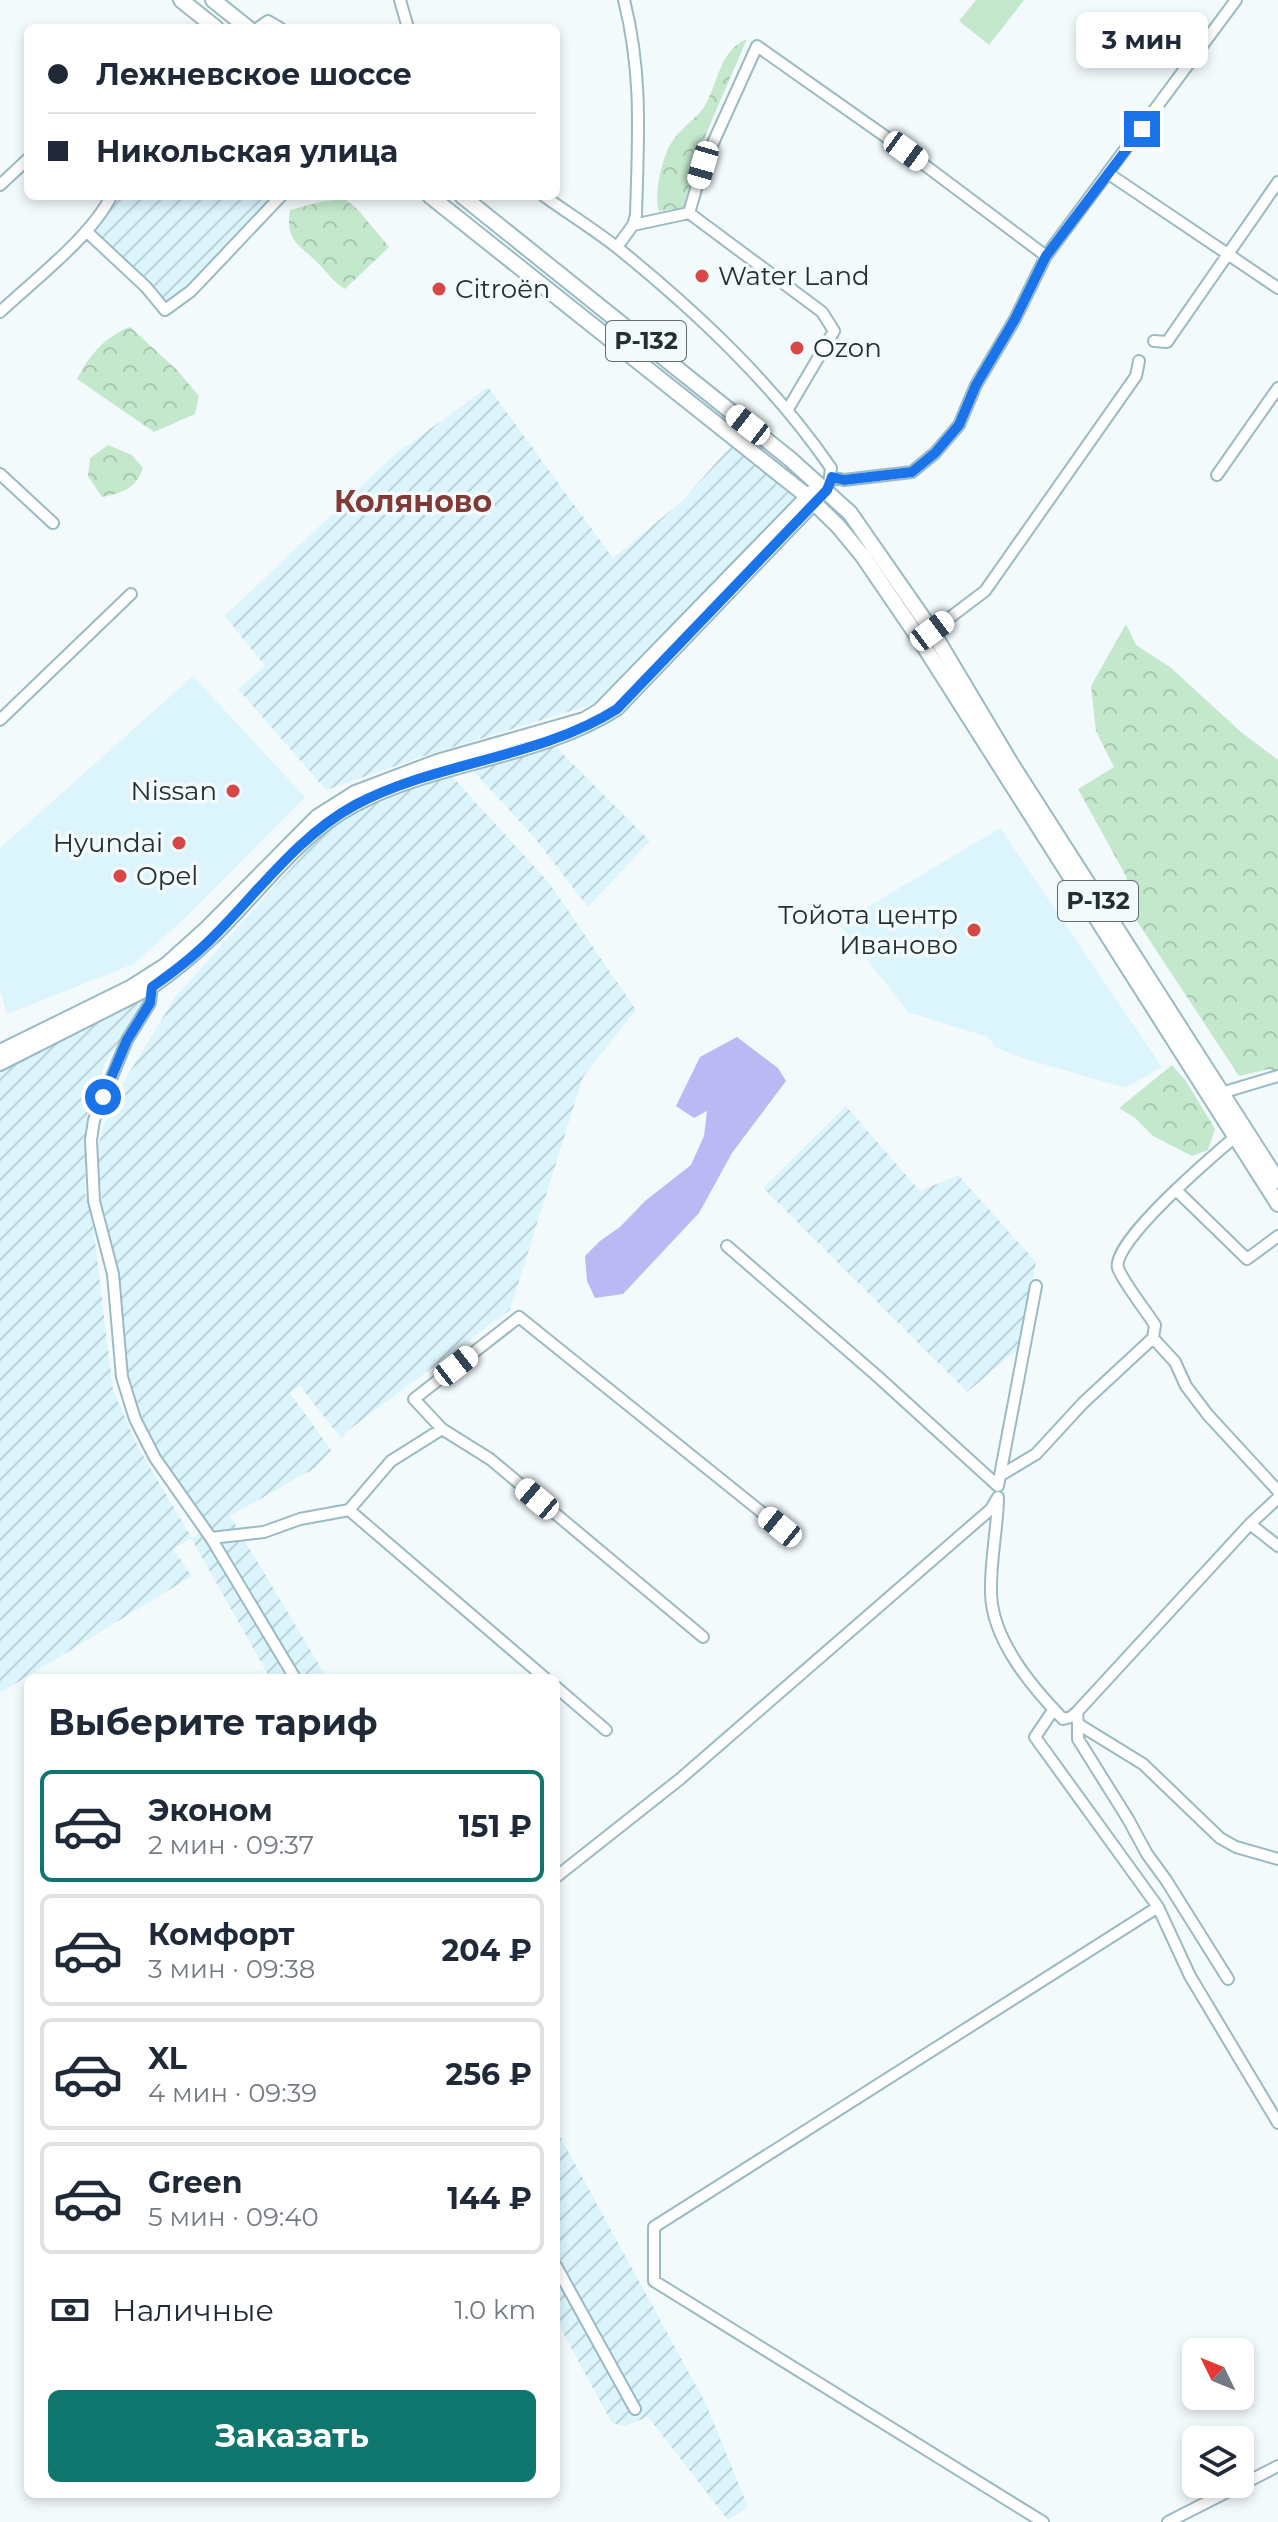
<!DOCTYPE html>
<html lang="ru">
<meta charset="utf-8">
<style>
:root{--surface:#fff;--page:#f2f2f3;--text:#1f2937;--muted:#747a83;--line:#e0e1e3;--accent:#0f766e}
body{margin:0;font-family:Montserrat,sans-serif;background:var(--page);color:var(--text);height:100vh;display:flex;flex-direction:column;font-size:30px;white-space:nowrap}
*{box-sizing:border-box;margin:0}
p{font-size:26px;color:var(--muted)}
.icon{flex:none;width:44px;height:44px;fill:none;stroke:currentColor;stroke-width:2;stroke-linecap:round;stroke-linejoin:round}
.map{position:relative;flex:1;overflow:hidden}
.drawer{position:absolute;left:24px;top:1674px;width:536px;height:824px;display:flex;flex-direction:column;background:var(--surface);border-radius:12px;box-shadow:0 4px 12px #0003}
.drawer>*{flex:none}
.banner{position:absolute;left:24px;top:24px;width:536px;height:176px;border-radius:12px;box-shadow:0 4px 12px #0003;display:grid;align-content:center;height:176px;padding:0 24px;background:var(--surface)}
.needle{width:52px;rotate:313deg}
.tools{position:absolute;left:1182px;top:2338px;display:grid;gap:16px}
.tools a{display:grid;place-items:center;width:72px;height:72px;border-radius:12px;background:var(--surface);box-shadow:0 4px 12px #0003;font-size:40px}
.end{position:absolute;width:36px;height:36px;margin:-18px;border:10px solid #1a73e8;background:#fff;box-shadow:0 0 0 4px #fff}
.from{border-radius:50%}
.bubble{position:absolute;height:56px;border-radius:12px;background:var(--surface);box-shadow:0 4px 12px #0003;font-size:26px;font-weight:700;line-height:56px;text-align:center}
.car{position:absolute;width:24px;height:48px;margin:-24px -12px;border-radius:10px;box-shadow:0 0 6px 2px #0007;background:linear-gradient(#fff 24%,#345 0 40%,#fff 0 76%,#345 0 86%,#fff 0)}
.banner b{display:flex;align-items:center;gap:28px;height:76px;font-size:30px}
.banner b+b{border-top:2px solid var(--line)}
.banner i{width:20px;height:20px;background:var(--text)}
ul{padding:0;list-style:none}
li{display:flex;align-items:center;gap:24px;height:112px;margin:0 16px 12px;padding:0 8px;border:4px solid var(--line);border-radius:12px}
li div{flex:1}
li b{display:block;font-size:30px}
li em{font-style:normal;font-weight:700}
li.current{border-color:var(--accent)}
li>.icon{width:72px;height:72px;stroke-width:1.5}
h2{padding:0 24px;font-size:36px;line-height:96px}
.pay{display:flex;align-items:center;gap:20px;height:88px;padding:0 24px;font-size:30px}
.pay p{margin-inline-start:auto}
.cta{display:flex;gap:16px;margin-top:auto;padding:16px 24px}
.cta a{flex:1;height:92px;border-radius:12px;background:var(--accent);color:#fff;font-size:32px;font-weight:700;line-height:92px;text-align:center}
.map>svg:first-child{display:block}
.built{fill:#dcf5fd}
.industrial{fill:url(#industrial-furrows)}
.forest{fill:url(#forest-crowns)}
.garden{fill:#c4e8cc}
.water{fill:#bab9f3}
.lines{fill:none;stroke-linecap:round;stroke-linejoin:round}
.minor-casing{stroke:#9abac4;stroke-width:14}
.major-casing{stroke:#9abac4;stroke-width:16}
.highway-casing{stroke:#9abac4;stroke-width:18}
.minor{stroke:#fff;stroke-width:10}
.major{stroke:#fff;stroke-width:12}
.highway{stroke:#fff;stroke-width:14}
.route{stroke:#1a73e8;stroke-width:10}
.poi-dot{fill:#d64745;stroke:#f3fafc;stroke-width:3}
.labels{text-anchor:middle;stroke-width:7;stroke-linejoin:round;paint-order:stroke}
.shield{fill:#f3fafc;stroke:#616c6f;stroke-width:2}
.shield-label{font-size:24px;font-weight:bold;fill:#222f33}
.poi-label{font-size:26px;fill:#222f33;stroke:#f3fafc;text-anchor:start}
.quarter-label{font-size:30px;font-weight:bold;fill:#823a36;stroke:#f3fafc}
</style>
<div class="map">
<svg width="1278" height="2522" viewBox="0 0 1278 2522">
<defs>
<pattern id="industrial-furrows" width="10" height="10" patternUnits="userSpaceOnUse" patternTransform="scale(2)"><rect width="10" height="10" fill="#dcf5fd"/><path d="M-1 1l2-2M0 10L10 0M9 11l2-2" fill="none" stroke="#bcd2d9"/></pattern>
<pattern id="forest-crowns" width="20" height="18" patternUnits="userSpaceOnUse" patternTransform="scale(2)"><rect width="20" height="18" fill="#c4e8cc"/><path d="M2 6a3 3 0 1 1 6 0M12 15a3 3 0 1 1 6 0" fill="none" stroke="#a8c7b0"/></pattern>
</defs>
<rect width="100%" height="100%" fill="#f3fafc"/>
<!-- built -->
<path class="built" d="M193,676L305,797L187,916L134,964L7,1014L0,989V848Z
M1000,828L1162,1067L1126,1088L1022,1058L995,1047L988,1037L908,1012L839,924Z"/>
<!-- industrial -->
<path class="industrial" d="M117,196H276L194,282L167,304L93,231L110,211Z
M488,387L613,558L680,503L733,444L800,496L604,701L424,756L326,790L238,689L265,666L225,616L394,455Z
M552,743L650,841L588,907L533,836L468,765Z
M450,774L550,884L636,1010L583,1077L510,1310L347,1431L341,1438L300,1386L290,1393L331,1450L315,1468L230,1516L327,1678H270L191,1538L173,1549L192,1576L0,1693V1067L140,997L145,1002L105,1063L86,1126L85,1194L92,1216L113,1390L139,1449L192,1538L208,1529L167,1468L140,1421L127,1374L121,1298L112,1244L102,1204L97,1150L109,1106L176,996L319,837L381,795Z
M846,1106L920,1191L958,1175L1036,1262L1021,1347L967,1392L763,1188Z
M556,2129L706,2404L748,2507L728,2520L648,2417L625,2426L612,2423L556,2320Z"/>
<!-- forest -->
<path class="forest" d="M747,39L696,157L684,208L659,211C653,195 663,152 674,139C682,127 696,119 704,107C718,85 719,50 747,39Z
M345,199L359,211L389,247L345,289C332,281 327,272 317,262C298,244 285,240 290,210L324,201Z
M130,327L177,370L199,396L195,414L154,432L77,379C89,356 105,336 130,327Z
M108,445L132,455L143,468C136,489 122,493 102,497L88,476L90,458Z
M1126,624L1136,645L1170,667L1241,732L1278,760V1072L1269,1069L1239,1076L1131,912L1126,876L1078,789L1114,767L1096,731L1091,686Z
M1172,1065L1186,1081L1215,1129L1208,1150L1192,1156L1153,1136L1135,1118L1119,1108Z"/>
<!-- garden -->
<path class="garden" d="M976,0H1024L989,45L959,21Z"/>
<!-- water -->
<path class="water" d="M737,1037L778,1068L786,1081L732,1153L699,1213L623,1294L595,1298L587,1281L585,1256L600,1241L620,1227L645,1201L691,1165L704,1136L707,1111L694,1118L676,1106L700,1057Z"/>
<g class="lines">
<!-- minor casing -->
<g class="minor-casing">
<path id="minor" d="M400,0L408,28
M258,28L268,21L280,28
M1109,174L1278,288
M0,185L28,159
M544,196C569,214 595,230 619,249C699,314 773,384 831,468L829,484
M689,213L822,312L834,331L788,409
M633,225L689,213L703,165L757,46L906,151L1046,256
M86,231L146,287L165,310L191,291L281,196
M617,247L633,225L636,215C638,140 643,74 624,0
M0,312C33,281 92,236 111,196
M1154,341L1167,342L1278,182
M0,474L53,523
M1217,475L1278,388
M832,477L844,480L912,472L935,453L959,425L976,385L1015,319L1046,256L1236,0
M932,631L985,591L1136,376L1139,361
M0,720L131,594
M152,987L150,1003L127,1040L94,1120L91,1140L94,1201L113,1274L122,1377L135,1419L155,1458L211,1538L295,1678
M1221,1093L1278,1076
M1235,1137C1214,1155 1111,1242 1118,1268C1123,1282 1146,1311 1155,1325L1153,1338L1175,1362L1186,1386L1208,1415L1278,1491
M1176,1190L1247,1259L1278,1236
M727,1246L876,1375L998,1486L1036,1286
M442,1429L490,1459L703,1637
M1001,1475L1036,1454L1083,1403L1153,1338
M1278,1498L1250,1524L1077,1712L1078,1724L1143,1764L1220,1838L1236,1847L1278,1859
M998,1500C997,1531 990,1562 991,1593C992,1640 1032,1687 1063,1719L1071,1717L1077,1712
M349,1510L391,1461L442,1429L414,1399L519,1317L780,1527
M1250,1524L1278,1546
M211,1538L264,1532L300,1519L349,1510L545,1678
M556,1687L606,1730
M1078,1724V1739L1128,1819L1147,1854L1166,1880L1228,1979
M556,1877L680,1779L991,1509L998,1497
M1158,1907L1190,1976L1278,2123
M556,2266L635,2409
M1043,2522L654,2281V2227L1158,1907L1035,1737L1054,1709
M1168,2522L1278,2466"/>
</g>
<!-- major casing -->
<g class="major-casing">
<path id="major" d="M0,1051L130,987L166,964L206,928L317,816L355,792L437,761L584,719L599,710L811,492
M0,1064L152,987C174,972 194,955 213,937C260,892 297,836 355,805C438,761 538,759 617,709L819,498"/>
</g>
<!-- highway casing -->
<g class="highway-casing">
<path id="highway" d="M181,0L216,28
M213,0L248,28
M430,196L807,496L838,526L862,555L920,640L1278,1204
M462,196L790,459L850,513L932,631L1012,765L1278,1181"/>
</g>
<!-- minor -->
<use href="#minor" class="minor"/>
<!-- major -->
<use href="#major" class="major"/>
<!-- highway -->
<use href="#highway" class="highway"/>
</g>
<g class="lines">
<!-- route -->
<path class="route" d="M103,1097L127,1040L150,1003L152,987C175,971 198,953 217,933C261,888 300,835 355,805C438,761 538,759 617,709L827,490L832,477L844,480L912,472L935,453L959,425L976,385L1015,319L1046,256L1142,129"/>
</g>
<!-- markers -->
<g class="poi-dot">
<circle cx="702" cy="276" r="8"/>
<circle cx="439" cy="289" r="8"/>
<circle cx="797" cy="348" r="8"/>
<circle cx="233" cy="791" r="8"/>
<circle cx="179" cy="843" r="8"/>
<circle cx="120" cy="876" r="8"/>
<circle cx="974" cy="930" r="8"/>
</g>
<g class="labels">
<!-- shield labels -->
<g class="shield">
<rect x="606" y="321" width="80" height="40" rx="6"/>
<rect x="1058" y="881" width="80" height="40" rx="6"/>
</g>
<g class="shield-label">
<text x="646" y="349">Р-132</text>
<text x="1098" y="909">Р-132</text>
</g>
<!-- poi labels -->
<g class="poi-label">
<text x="718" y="285">Water Land</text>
<text x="455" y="298">Citroën</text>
<text x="813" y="357">Ozon</text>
<text x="217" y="800" text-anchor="end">Nissan</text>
<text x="163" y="852" text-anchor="end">Hyundai</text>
<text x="136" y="885">Opel</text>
<text x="958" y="924" text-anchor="end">Тойота центр<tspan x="958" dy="30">Иваново</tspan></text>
</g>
<!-- quarter labels -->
<g class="quarter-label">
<text x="413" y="512">Коляново</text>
</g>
</g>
</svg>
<div class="tools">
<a><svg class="needle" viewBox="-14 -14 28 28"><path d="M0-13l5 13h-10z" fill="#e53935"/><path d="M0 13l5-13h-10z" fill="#747a83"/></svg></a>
<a><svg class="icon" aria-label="layers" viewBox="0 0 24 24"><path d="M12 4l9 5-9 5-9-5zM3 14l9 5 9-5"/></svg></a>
</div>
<i class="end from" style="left:103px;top:1097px"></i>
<i class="end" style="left:1142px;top:129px"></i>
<div class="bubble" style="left:1076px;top:12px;width:132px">3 мин</div>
<i class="car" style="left:906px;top:151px;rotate:126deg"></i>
<i class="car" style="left:703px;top:165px;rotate:196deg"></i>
<i class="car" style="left:748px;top:425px;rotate:308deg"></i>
<i class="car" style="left:932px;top:631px;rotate:53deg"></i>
<i class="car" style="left:456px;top:1366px;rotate:52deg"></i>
<i class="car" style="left:537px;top:1499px;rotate:310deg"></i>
<i class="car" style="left:780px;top:1527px;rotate:309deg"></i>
<div class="banner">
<b><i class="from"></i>Лежневское шоссе</b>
<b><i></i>Никольская улица</b>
</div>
<section class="drawer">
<h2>Выберите тариф</h2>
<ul>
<li class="current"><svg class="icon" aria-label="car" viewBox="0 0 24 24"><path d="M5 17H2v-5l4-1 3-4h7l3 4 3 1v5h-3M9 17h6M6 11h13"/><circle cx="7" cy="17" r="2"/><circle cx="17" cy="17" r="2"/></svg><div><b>Эконом</b><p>2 мин · 09:37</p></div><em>151 ₽</em></li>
<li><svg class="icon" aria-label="car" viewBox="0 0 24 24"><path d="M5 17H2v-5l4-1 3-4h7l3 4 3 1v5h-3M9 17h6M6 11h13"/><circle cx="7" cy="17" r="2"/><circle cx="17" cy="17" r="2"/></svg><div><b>Комфорт</b><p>3 мин · 09:38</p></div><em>204 ₽</em></li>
<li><svg class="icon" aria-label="car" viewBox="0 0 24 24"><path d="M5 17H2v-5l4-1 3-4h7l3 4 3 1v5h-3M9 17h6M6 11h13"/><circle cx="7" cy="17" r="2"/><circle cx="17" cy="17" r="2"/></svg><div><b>XL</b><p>4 мин · 09:39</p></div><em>256 ₽</em></li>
<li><svg class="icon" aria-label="car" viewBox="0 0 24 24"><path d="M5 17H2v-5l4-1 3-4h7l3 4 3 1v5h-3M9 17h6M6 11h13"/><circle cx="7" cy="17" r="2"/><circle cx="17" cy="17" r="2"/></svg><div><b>Green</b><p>5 мин · 09:40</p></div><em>144 ₽</em></li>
</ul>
<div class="pay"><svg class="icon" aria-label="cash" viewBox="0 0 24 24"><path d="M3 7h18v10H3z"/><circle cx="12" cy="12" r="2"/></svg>Наличные<p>1.0 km</p></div>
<div class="cta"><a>Заказать</a></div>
</section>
</div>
